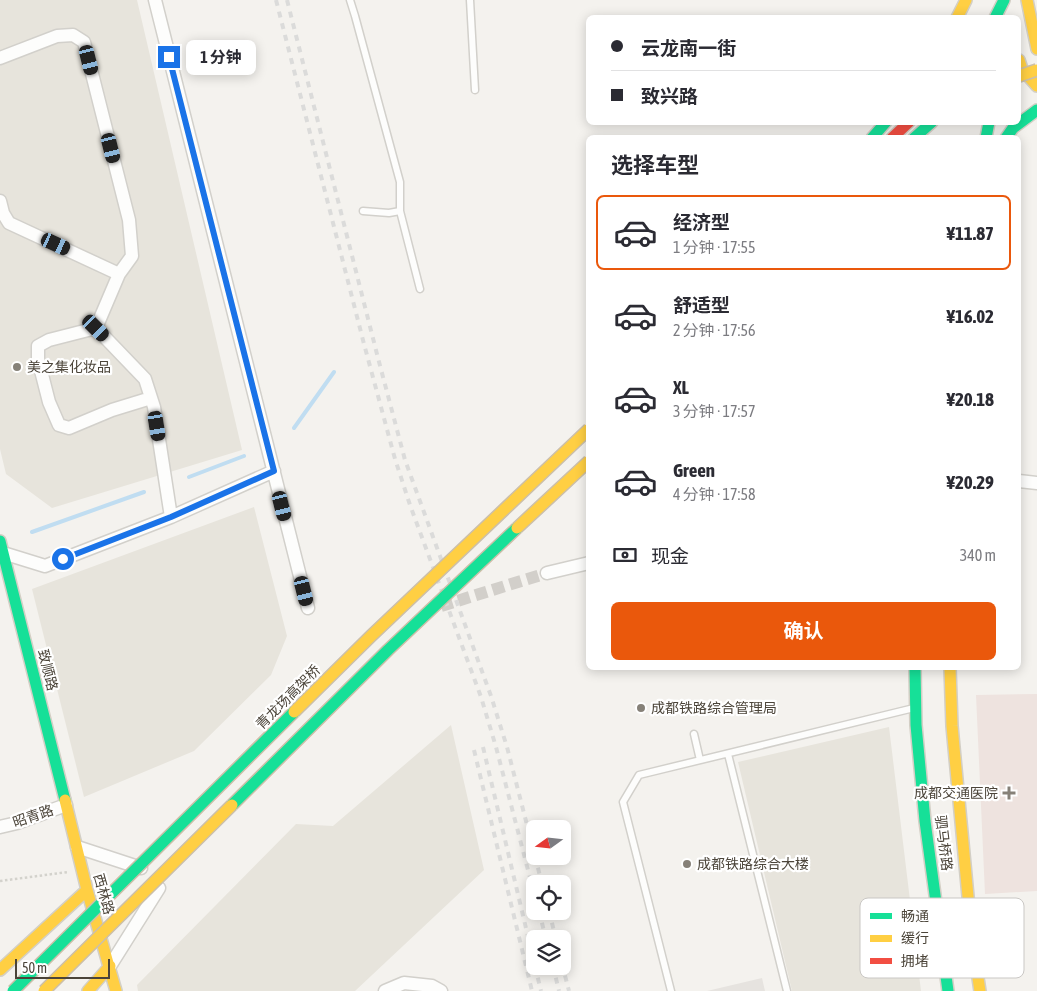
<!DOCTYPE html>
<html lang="zh">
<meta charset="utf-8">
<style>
:root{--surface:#fff;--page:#f2f2f3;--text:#2b2b33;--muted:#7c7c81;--line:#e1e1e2;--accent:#ea580c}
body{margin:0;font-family:"Asap Condensed","Noto Sans SC",sans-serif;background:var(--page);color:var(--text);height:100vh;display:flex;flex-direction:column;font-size:19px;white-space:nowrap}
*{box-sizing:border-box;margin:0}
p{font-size:16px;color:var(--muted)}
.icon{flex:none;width:28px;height:28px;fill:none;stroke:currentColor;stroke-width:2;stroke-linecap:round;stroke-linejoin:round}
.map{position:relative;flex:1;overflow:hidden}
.side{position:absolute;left:586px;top:135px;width:435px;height:535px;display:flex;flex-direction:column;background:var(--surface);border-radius:8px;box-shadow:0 2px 12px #0003}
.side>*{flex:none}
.banner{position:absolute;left:586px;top:15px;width:435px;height:110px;border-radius:8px;box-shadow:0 2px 12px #0003;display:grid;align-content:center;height:110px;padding:0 25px;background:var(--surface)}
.needle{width:32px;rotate:255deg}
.controls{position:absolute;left:526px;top:820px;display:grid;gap:10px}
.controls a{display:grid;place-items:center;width:45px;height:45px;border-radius:8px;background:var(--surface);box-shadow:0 2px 12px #0003;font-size:25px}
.scale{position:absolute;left:15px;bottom:12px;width:95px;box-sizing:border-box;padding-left:5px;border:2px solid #4b4439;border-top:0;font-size:14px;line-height:18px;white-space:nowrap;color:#4b4439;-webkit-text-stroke:4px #fff;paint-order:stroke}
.end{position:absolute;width:22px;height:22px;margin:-11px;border:6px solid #1a73e8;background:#fff;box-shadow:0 0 0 2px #fff}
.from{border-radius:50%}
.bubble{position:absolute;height:35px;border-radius:8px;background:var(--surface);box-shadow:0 2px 12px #0003;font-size:16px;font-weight:700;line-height:35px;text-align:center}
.car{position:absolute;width:15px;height:30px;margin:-15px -8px;border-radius:6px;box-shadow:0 0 4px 1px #0007;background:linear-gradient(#222 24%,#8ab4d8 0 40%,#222 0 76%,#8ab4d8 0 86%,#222 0)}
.banner b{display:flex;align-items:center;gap:18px;height:48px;font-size:19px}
.banner b+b{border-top:1px solid var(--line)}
.banner i{width:12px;height:12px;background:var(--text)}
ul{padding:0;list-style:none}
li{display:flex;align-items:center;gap:15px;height:75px;margin:0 10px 8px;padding:0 15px;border:2px solid transparent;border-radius:8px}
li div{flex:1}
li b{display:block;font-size:19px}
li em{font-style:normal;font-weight:700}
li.current{border-color:var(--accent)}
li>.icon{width:45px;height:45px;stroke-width:1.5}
h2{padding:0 25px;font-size:22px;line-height:60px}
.pay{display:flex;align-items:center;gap:12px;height:55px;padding:0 25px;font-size:19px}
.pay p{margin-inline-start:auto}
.cta{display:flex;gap:10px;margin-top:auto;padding:10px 25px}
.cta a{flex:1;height:58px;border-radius:8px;background:var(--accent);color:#fff;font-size:20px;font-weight:700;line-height:58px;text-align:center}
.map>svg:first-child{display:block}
.residential{fill:#e7e4dc}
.medical{fill:#eee3df}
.parking{fill:#e6e3df}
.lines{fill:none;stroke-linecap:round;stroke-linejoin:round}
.stream{stroke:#c0ddf1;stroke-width:4}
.street-tunnel{stroke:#d2cfca;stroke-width:12;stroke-dasharray:12 6;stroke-linecap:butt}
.lane-casing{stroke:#d2d0cb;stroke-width:9}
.street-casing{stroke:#d2d0cb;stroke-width:15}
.fast-casing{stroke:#d3cfc5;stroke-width:14}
.slow-casing{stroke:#d3cfc5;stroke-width:14}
.jam-casing{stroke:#d3cfc5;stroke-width:14}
.path{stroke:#d3d2cc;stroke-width:2.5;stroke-dasharray:2.5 2.5;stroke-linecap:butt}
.lane{stroke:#fdfdfc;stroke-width:6}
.street{stroke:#fdfdfc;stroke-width:12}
.fast{stroke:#16e098;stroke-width:11}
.slow{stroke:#ffcf43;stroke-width:11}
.jam{stroke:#f24e42;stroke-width:11}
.rail{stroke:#dbdbda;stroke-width:4;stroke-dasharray:6 6;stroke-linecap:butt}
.fast-bridge-casing{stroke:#ccbfa9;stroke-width:14;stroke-linecap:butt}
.slow-bridge-casing{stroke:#ccbfa9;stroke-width:14;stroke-linecap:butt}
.fast-bridge{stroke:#16e098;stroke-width:11}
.slow-bridge{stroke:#ffcf43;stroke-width:11}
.route{stroke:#1a73e8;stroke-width:6}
.poi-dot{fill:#868178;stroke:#fff;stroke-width:2}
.labels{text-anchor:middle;stroke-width:4.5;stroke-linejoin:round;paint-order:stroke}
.poi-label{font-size:14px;fill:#4b4439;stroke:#fff;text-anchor:start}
.street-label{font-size:14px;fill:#4b4439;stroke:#fff}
.key{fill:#fff;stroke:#c9c7c4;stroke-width:1}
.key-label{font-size:14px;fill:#4b4439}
</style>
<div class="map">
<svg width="1037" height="991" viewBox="0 0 1037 991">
<rect width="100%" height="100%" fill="#f4f2ee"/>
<!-- residential -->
<path class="residential" d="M0,0H137L242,450L52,508L6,474L0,449Z
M254,507L287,636L271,675L194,751L84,797L32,589Z
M451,725L484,870L355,991H138L137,985L296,824L333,826Z
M889,727L921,991H792L738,762Z"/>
<!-- medical -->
<path class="medical" d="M1037,694V891L985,894L976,695Z"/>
<!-- parking -->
<path class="parking" d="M762,978L765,991H707Z"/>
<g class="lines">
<!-- stream -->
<path class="stream" d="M294,428L334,372
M189,477L244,456
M32,532L144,492"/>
<!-- street-tunnel -->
<path class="street-tunnel" d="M441,606L547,573"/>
<!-- lane casing -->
<g class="lane-casing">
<path id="lane" d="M350,0L355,16L400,182V211L420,289
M470,0L475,90
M363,211L389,213L400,211
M694,734L700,760
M728,754L787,991
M671,991L623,802L639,775L914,708"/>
</g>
<!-- street casing -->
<g class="street-casing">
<path id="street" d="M155,0L308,608
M0,58L57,36L73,35L84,42L129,220L132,256L119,274L96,328L145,379L154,407L171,517
M0,201L3,213L9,223L119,274
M96,328L49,340L38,346V359L49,402L59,425L69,428L112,410L151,398
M1019,481L1037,483
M0,554L3,553L45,566L171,517L274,471
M547,573L589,563
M0,827L17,823L66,805
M77,847L141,868
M110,966L159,888
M385,991L404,983L432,986L441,991"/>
</g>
<!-- fast casing -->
<g class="fast-casing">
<path id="fast" d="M995,18L1004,0
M872,138L886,122
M914,138L932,122
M986,138L989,122
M1006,138L1013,128L1037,110
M0,541L65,800
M915,668L916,725L925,821L948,991"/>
</g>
<!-- slow casing -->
<g class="slow-casing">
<path id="slow" d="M1027,0L1037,49
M957,18L966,0
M1019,60L1022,69L1037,86
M950,668L952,726L972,939L980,991
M65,800L87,890L116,991
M0,970L87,890
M88,991L110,966"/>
</g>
<!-- jam casing -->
<g class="jam-casing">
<path id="jam" d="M892,138L909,122"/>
</g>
<!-- path -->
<path class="path" d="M0,881L68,872"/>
<!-- lane -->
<use href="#lane" class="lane"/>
<!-- street -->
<use href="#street" class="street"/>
<!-- fast -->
<use href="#fast" class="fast"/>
<!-- slow -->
<use href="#slow" class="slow"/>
<!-- jam -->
<use href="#jam" class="jam"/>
<!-- rail -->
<path class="rail" d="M276,0L364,344L395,459L410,505L481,697L496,747L535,897
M287,0L378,358L405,460L491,696L507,747L535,856
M483,747L535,966
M474,750L532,991
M535,856L542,884
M539,911L546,939
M549,911L556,939
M562,964L569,991
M535,966L541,991
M553,966L559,991"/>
<!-- fast-bridge casing -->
<g class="fast-bridge-casing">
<path id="fast-bridge" d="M232,805L388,650L517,528
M13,991L294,712"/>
</g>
<!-- slow-bridge casing -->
<g class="slow-bridge-casing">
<path id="slow-bridge" d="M1019,76L1037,70
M517,528L589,461
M294,712L371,636L589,429
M44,991L232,805"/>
</g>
<!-- fast-bridge -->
<use href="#fast-bridge" class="fast-bridge"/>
<!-- slow-bridge -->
<use href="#slow-bridge" class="slow-bridge"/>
</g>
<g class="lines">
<!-- route -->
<path class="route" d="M63,559L171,517L274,471L169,57"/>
</g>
<!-- markers -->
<g class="poi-dot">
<circle cx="17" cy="367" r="5"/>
<circle cx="641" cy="708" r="5"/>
<path d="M1006.5 785.5h5v5h5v5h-5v5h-5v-5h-5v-5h5z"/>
<circle cx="687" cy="864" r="5"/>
</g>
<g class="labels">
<!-- poi labels -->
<g class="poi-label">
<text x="27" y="372">美之集化妆品</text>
<text x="651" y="713">成都铁路综合管理局</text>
<text x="998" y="798" text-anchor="end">成都交通医院</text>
<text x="697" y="869">成都铁路综合大楼</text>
</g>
<!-- street labels -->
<g class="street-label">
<text transform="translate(48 670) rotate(76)" y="5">致顺路</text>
<text transform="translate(288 697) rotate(-45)" y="5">青龙场高架桥</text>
<text transform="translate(33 816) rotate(-19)" y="5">昭青路</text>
<text transform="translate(944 843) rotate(83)" y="5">驷马桥路</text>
<text transform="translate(104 894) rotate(74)" y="5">西林路</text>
</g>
</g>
<!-- legend -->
<rect x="860" y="898" width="164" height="80" rx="8" class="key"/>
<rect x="870" y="913" width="22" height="6" fill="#16e098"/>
<rect x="870" y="935" width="22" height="7" fill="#ffcf43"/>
<rect x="870" y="958" width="22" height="6" fill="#f24e42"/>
<g class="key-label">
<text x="901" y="921">畅通</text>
<text x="901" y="943">缓行</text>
<text x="901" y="966">拥堵</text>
</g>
</svg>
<div class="controls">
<a><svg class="needle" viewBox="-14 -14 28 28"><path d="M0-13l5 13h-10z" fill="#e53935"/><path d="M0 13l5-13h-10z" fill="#7c7c81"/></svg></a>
<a><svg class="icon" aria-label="locate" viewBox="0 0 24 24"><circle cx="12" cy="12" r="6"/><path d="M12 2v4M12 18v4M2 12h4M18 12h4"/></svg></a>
<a><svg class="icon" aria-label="layers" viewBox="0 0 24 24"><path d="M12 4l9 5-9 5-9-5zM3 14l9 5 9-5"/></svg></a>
</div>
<div class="scale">50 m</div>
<i class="end from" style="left:63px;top:559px"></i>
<i class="end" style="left:169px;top:57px"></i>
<div class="bubble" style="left:186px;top:40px;width:70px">1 分钟</div>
<i class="car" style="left:89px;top:60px;rotate:166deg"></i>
<i class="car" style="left:111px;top:148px;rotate:166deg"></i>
<i class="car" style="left:56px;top:244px;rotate:115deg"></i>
<i class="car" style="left:96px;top:328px;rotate:135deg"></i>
<i class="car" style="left:157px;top:426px;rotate:171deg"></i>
<i class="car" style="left:282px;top:506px;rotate:166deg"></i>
<i class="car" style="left:304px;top:591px;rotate:166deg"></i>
<div class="banner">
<b><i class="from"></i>云龙南一街</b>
<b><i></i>致兴路</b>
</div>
<section class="side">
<h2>选择车型</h2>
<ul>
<li class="current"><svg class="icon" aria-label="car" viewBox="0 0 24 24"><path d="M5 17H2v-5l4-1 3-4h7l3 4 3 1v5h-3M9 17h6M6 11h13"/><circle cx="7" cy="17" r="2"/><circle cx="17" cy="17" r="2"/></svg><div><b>经济型</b><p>1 分钟 · 17:55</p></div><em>¥11.87</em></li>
<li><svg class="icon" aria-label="car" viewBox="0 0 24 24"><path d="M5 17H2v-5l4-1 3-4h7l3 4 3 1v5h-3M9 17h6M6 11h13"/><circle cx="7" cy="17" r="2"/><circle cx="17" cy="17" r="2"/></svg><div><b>舒适型</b><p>2 分钟 · 17:56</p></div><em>¥16.02</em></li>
<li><svg class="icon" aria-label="car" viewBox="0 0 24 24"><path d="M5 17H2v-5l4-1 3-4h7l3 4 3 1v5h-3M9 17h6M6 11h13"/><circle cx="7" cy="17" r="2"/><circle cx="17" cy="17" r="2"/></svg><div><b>XL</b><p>3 分钟 · 17:57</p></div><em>¥20.18</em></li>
<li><svg class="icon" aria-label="car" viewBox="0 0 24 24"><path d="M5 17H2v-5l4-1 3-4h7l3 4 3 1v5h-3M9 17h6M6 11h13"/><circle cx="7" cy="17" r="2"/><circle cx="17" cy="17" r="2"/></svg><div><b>Green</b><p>4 分钟 · 17:58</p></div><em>¥20.29</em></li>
</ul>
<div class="pay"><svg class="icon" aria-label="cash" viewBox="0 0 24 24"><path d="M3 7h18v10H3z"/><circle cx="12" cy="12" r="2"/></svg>现金<p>340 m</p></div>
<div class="cta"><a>确认</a></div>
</section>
</div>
